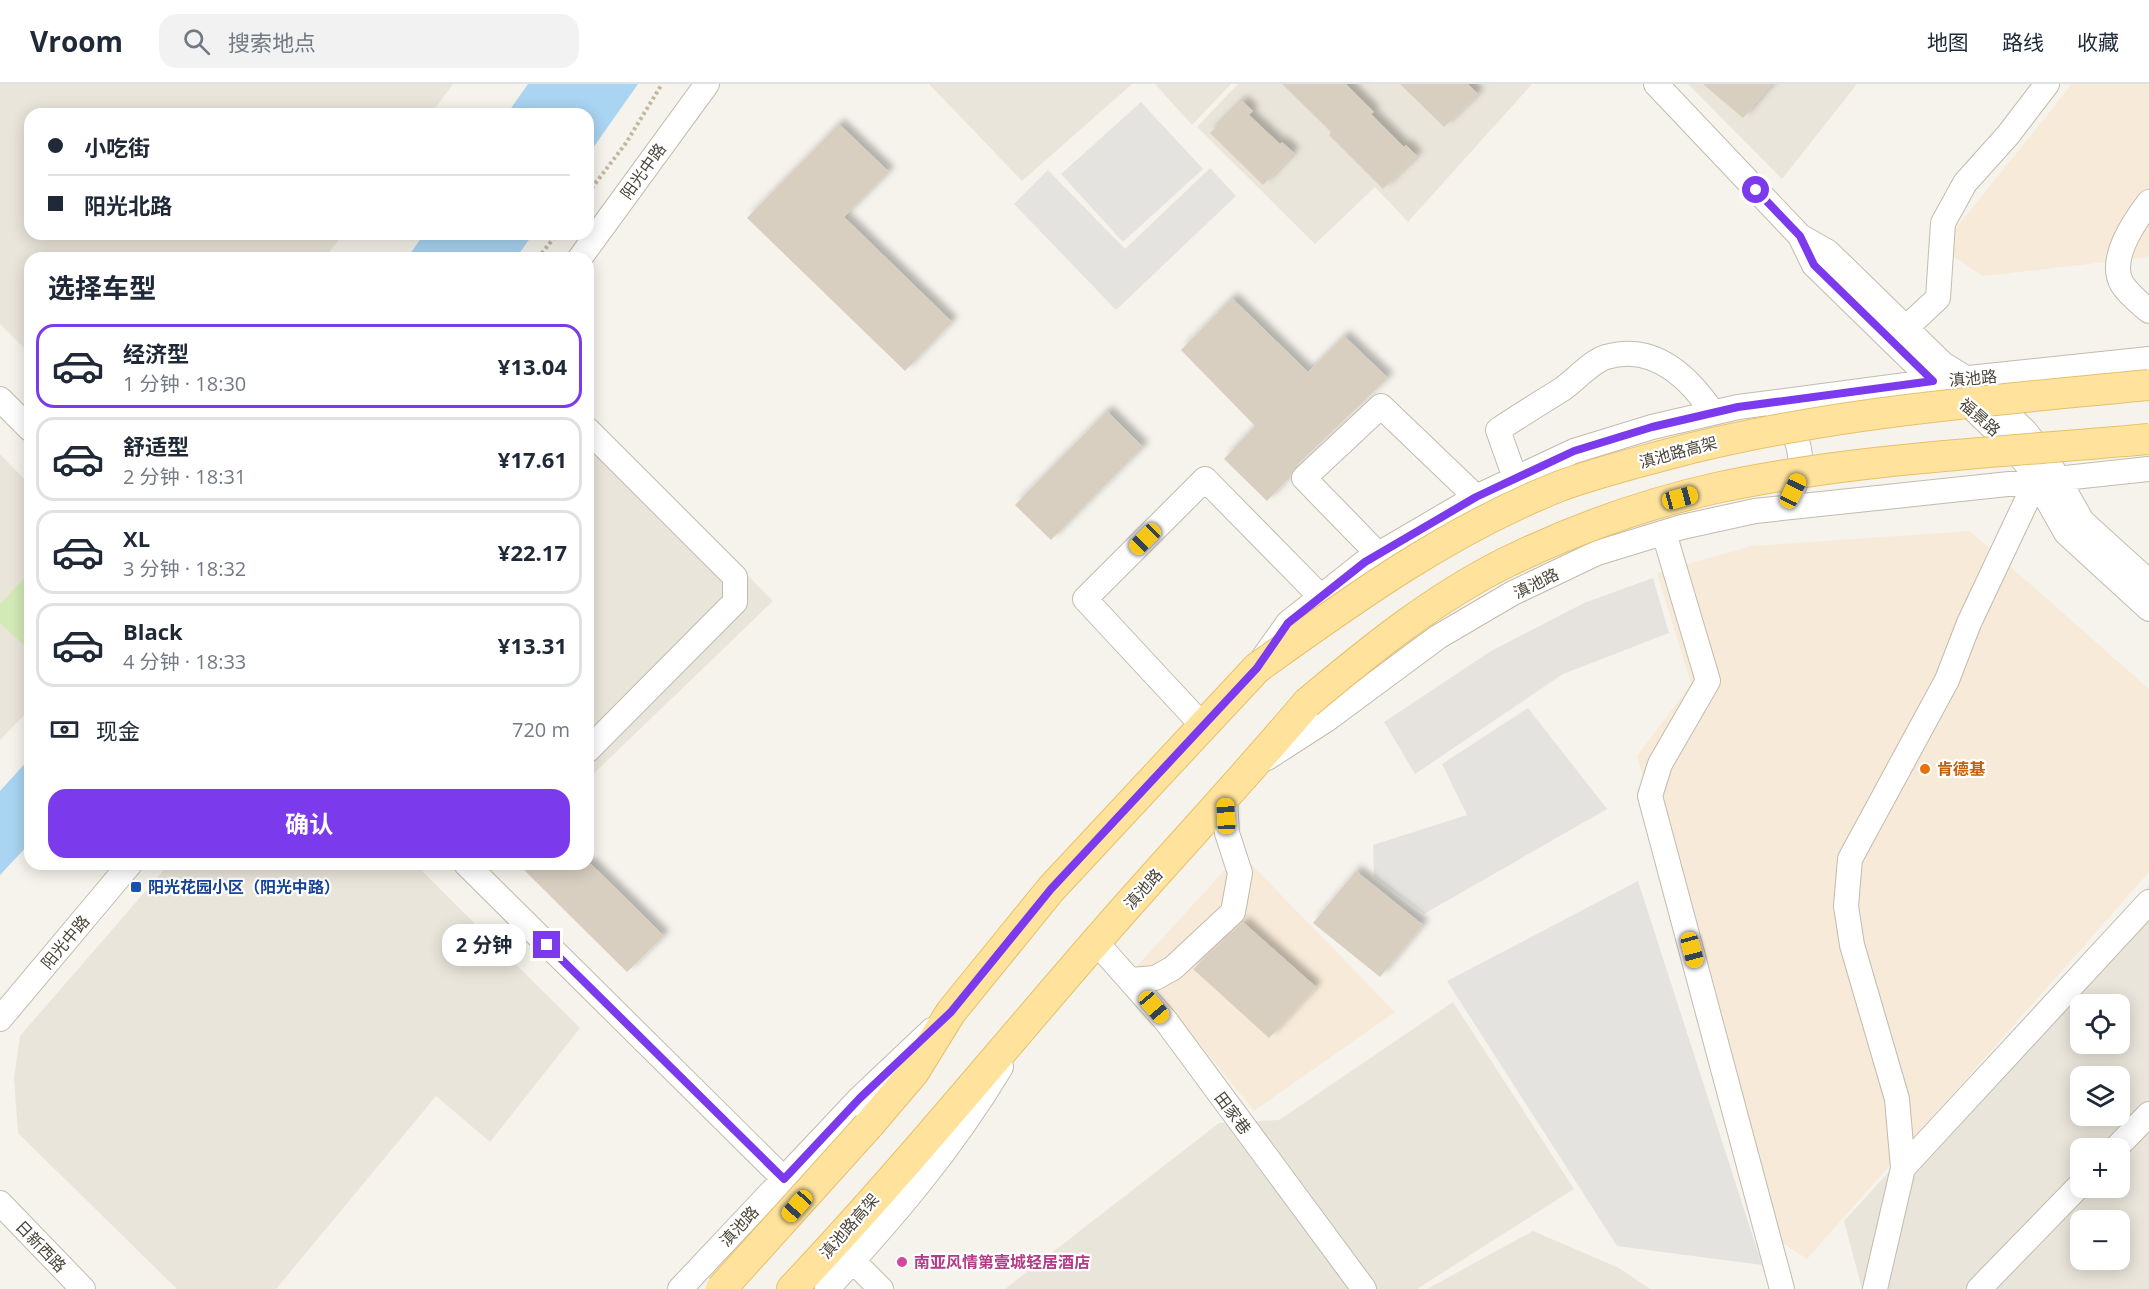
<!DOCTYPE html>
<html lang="zh">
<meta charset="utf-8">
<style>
:root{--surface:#fff;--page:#f2f2f3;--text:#1f2937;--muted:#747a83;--line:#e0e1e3;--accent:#7c3aed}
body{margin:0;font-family:"Open Sans","Noto Sans SC",sans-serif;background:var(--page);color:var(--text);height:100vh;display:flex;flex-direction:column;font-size:22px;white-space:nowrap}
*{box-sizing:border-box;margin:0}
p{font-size:20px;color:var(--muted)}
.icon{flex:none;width:33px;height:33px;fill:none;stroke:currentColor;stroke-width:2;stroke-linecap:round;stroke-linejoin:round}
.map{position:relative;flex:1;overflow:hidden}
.drawer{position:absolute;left:24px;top:168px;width:570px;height:618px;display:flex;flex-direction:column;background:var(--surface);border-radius:18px;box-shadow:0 3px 15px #0003}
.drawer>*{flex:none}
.guide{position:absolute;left:24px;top:24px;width:570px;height:132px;border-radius:18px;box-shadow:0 3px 15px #0003;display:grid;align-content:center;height:132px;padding:0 24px;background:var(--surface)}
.controls{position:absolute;left:2070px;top:910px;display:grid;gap:12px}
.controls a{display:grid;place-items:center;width:60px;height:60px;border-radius:12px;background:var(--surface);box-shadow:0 3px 15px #0003;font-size:30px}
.end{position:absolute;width:27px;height:27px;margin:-14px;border:8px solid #7c3aed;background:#fff;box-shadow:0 0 0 3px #fff}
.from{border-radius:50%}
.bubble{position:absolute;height:42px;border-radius:18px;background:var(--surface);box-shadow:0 3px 15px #0003;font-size:20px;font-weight:700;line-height:42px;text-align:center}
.car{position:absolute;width:18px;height:36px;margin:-18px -9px;border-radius:8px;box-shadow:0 0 4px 2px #0007;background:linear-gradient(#f5c518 24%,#345 0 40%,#f5c518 0 76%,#345 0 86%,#f5c518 0)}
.guide b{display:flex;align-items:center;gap:21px;height:57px;font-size:22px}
.guide b+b{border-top:2px solid var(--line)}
.guide i{width:15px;height:15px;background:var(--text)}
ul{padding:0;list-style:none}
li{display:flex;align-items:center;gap:18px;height:84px;margin:0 12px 9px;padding:0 12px;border:3px solid var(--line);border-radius:18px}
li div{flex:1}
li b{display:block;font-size:22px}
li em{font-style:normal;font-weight:700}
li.selected{border-color:var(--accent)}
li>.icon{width:54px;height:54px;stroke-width:1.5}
h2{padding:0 24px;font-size:27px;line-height:72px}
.pay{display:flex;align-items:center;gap:15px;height:66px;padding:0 24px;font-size:22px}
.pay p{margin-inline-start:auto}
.button{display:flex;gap:12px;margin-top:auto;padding:12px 24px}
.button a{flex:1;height:69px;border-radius:18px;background:var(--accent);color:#fff;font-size:24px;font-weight:700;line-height:69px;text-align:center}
header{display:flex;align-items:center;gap:36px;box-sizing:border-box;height:84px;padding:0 30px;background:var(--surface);border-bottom:2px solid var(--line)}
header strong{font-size:28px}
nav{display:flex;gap:33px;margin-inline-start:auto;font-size:21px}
.search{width:420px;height:54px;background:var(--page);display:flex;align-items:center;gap:15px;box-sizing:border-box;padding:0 21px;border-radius:18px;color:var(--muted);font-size:22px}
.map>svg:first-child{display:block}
.residential{fill:#eae5da;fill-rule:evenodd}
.commercial{fill:#f7ead8}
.industrial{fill:#e6e2dd}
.green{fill:#d2eab5}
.parking{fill:#e5e3e0}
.water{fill:#a9d4f2}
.building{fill:#d8cfc1;filter:url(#shadow)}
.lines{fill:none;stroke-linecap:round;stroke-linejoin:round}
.minor-casing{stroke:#c2bbae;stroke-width:26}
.major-casing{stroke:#e6c16a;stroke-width:32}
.path{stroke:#c4b79f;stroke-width:4;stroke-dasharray:3 3;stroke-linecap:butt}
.minor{stroke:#fff;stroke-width:24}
.major{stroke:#ffe39c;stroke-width:30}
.major-bridge-casing{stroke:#e6c16a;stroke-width:32;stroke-linecap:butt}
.major-bridge{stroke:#ffe39c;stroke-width:30}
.route{stroke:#7c3aed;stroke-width:8}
.food-dot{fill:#e8710a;stroke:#fff;stroke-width:2}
.transit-dot{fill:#1a4fb4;stroke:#fff;stroke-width:2}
.hotel-dot{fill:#d1479c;stroke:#fff;stroke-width:2}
.labels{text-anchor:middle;stroke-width:4.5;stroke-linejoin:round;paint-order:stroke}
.street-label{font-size:16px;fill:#4b4439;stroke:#fff}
.food-label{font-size:16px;font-weight:bold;fill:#c56008;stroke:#fff;text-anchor:start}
.transit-label{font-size:16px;font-weight:bold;fill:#164399;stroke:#fff;text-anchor:start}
.hotel-label{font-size:16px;font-weight:bold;fill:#b23c85;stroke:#fff;text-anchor:start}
</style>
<header>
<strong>Vroom</strong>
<div class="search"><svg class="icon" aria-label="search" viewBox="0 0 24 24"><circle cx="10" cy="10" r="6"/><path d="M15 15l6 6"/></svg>搜索地点</div>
<nav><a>地图</a><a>路线</a><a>收藏</a></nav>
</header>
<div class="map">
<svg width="2149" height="1205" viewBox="0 0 2149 1205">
<defs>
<filter id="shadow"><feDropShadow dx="5.5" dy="-5.5" stdDeviation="3" flood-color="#0004"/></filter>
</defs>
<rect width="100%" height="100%" fill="#f6f3ec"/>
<!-- residential -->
<path class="residential" d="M0,0H453L431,30H30V150H343L325,174H30V270L0,240Z
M929,0H1132L1022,97Z
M1155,0H1231L1192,41Z
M1238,0H1532L1408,138L1375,103L1315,160L1197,43Z
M1688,0H1857L1782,95Z
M588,330L773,517L588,695Z
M0,370L30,401V625L0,656Z
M169,780H415L580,944L490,1058L436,1012L276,1205H177L18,1049L14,994L20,952Z
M2149,802V1205H1862L1844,1137ZM2080,921H2120V960H2080ZM2080,993H2120V1032H2080ZM2080,1065H2120V1104H2080ZM2080,1137H2120V1176H2080Z
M1453,918L1574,1105L1417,1205H1005L1219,1039L1279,1036Z
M1533,1147L1619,1184L1650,1205H1427Z"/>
<!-- commercial -->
<path class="commercial" d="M2072,0H2149V173L1983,192L1940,164Z
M1970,447L2149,605V788L1807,1175L1776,1155L1637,672L1691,600L1657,489L1751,462Z
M1240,769L1395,928L1254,1027L1137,882Z"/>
<!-- industrial -->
<path class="industrial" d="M1653,494L1669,549L1563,590L1415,690L1384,638L1491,567L1584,519Z"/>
<!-- green -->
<path class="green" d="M30,488V567L0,539V520Z"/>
<!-- parking -->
<path class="parking" d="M1141,18L1203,85L1123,158L1061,90Z
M1210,84L1236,112L1116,226L1014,120L1048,86L1125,165Z
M1528,624L1607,725L1424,830L1374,793L1373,761L1467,731L1442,680Z
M1638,797L1762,1181L1617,1162L1447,897Z"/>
<!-- water -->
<path class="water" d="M528,0H638L588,71V30H507Z
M424,150H533L516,174H407Z
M30,674V759L0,791V707Z"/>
<!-- building -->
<path class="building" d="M1282,0H1346L1374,28L1371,30L1404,63L1406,61L1417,72L1383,105L1329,51L1331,48Z
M1400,0H1468L1478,10L1444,43Z
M1703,0H1772L1743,34Z
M1242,17L1253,27L1249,31L1280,60L1282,58L1294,69L1263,101L1210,49Z
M839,40L889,88L844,133L952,238L905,287L747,134Z
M1232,214L1308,288L1344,252L1388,294L1294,384L1290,393L1267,417L1224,375L1255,342L1181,266Z
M1107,327L1143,363L1051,456L1015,421Z
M518,780H591L664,852L627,888Z
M1356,787L1423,841L1380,893L1313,839Z
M1243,838L1316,903L1269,954L1193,885Z"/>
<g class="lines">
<!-- minor casing -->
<g class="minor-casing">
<path id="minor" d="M1656,0L1800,152L1814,181L1939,303L1965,317L2010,360L2029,383L2066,449L2149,525
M2149,118C2134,138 2108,175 2122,200C2128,210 2140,219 2149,227
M1800,152L1828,168L1943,280L1977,301L2025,347L2045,372L2082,437L2149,498
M580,174L707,0
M1906,244L1938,214L1943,139L1965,99L2008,51L2047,0
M0,315L30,345
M1778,331C1801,350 1806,378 1793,405
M588,346L735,493V518L588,666
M1515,394L1498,346C1519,332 1540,319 1561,306C1575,297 1590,278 1606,273C1654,259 1689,293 1713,329
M1664,449L1708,597L1660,680L1650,712L1782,1205
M1378,470L1304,394L1381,322L1476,413
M1263,574L1288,539L1365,478L1476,413L1574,367L1652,343L1738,323L1921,299L2149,275
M1203,642L1085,515L1205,395L1321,513
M1267,674L1326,636L1438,553L1513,509L1597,469L1682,443L1755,427L2149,385
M466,780L784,1095
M1096,858L1166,937L1364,1205
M1131,896L1155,894L1173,884L1233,828L1240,789L1227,749L1225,715
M0,935L130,780
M2115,1065L2149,1030
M1903,1084L2149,818
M0,1119L83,1205
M853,1177L881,1205
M680,1205L860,1014L932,946
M827,1205C893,1134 951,1066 1001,983
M1875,1205L1903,1084L1897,1015L1852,861L1846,822L1850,775L1947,596L1969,539L2036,397
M1979,1205L2080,1101"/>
</g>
<!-- major casing -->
<g class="major-casing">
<path id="major" d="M868,1042L914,988L951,928L1051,805L1257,584
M792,1205C897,1094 994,975 1094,860C1164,779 1238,701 1307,619"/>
</g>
<!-- path -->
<path class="path" d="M588,109L626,59L662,0
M538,174L557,150"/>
<!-- minor -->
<use href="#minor" class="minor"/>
<!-- major -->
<use href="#major" class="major"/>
<!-- major-bridge casing -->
<g class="major-bridge-casing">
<path id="major-bridge" d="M1257,584C1353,515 1449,446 1560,402C1593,390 1628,381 1661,372C1820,329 1985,317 2149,301
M1307,619C1369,567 1434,514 1507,478C1573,446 1645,420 1716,404C1856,374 2007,368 2149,355
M721,1205L868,1042"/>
</g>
<!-- major-bridge -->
<use href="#major-bridge" class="major-bridge"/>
</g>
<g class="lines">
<!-- route -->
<path class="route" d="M547,861L784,1095L860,1014L951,928L1051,805L1257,584L1288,539L1365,478L1476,413L1574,367L1652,343L1738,323L1933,297L1814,181L1800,152L1756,106"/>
</g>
<!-- markers -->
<circle class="food-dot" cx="1925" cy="685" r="6"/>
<rect class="transit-dot" x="130" y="797" width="12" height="12" rx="3"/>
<circle class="hotel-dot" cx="902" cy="1178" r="6"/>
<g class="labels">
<!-- street labels -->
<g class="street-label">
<text transform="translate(643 87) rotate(-54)" y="6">阳光中路</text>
<text transform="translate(1973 294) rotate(-5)" y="6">滇池路</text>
<text transform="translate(1980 333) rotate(41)" y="6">福景路</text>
<text transform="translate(1678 368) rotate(-15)" y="6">滇池路高架</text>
<text transform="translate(1536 499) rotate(-26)" y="6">滇池路</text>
<text transform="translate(1143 805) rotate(-48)" y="6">滇池路</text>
<text transform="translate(65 858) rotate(-50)" y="6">阳光中路</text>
<text transform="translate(1233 1029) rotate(53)" y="6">田家巷</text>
<text transform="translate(739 1142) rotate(-47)" y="6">滇池路</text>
<text transform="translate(849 1142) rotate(-49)" y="6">滇池路高架</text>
<text transform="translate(41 1162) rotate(46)" y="6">日新西路</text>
</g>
<!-- food labels -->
<g class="food-label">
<text x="1937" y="691">肯德基</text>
</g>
<!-- transit labels -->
<g class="transit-label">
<text x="148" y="809">阳光花园小区（阳光中路）</text>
</g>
<!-- hotel labels -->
<g class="hotel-label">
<text x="914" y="1184">南亚风情第壹城轻居酒店</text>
</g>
</g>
</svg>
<div class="controls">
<a><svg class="icon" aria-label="locate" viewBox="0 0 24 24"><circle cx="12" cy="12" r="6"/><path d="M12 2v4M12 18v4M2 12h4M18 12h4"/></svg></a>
<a><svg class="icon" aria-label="layers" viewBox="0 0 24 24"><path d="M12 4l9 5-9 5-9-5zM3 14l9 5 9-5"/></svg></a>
<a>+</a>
<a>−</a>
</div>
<i class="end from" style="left:1756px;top:106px"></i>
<i class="end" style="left:547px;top:861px"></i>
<div class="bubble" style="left:442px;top:840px;width:84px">2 分钟</div>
<i class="car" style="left:1793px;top:407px;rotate:25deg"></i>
<i class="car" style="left:1680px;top:414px;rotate:75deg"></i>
<i class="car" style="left:1145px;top:455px;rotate:225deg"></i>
<i class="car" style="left:1226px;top:732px;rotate:357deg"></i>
<i class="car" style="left:1692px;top:866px;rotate:165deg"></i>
<i class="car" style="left:1154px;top:923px;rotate:140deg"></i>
<i class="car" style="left:797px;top:1122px;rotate:222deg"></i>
<div class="guide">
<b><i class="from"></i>小吃街</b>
<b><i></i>阳光北路</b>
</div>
<section class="drawer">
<h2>选择车型</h2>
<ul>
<li class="selected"><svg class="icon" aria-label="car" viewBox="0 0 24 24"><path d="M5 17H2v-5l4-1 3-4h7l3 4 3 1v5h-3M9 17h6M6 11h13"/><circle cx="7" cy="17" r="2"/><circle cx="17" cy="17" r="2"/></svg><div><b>经济型</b><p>1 分钟 · 18:30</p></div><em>¥13.04</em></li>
<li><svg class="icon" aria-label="car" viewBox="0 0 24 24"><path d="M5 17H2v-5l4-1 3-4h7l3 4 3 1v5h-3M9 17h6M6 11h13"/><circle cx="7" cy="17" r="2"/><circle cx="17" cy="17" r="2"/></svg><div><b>舒适型</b><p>2 分钟 · 18:31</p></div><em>¥17.61</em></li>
<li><svg class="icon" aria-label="car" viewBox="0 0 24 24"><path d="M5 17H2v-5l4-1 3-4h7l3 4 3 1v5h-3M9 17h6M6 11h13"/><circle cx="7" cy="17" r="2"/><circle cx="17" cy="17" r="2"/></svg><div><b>XL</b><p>3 分钟 · 18:32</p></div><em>¥22.17</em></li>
<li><svg class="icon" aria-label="car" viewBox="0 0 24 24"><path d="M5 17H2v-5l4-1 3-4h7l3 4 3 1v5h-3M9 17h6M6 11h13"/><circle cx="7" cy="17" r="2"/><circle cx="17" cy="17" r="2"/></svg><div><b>Black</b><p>4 分钟 · 18:33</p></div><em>¥13.31</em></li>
</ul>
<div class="pay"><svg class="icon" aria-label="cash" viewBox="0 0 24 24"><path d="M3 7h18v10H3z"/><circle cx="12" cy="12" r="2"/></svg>现金<p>720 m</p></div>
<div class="button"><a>确认</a></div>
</section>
</div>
